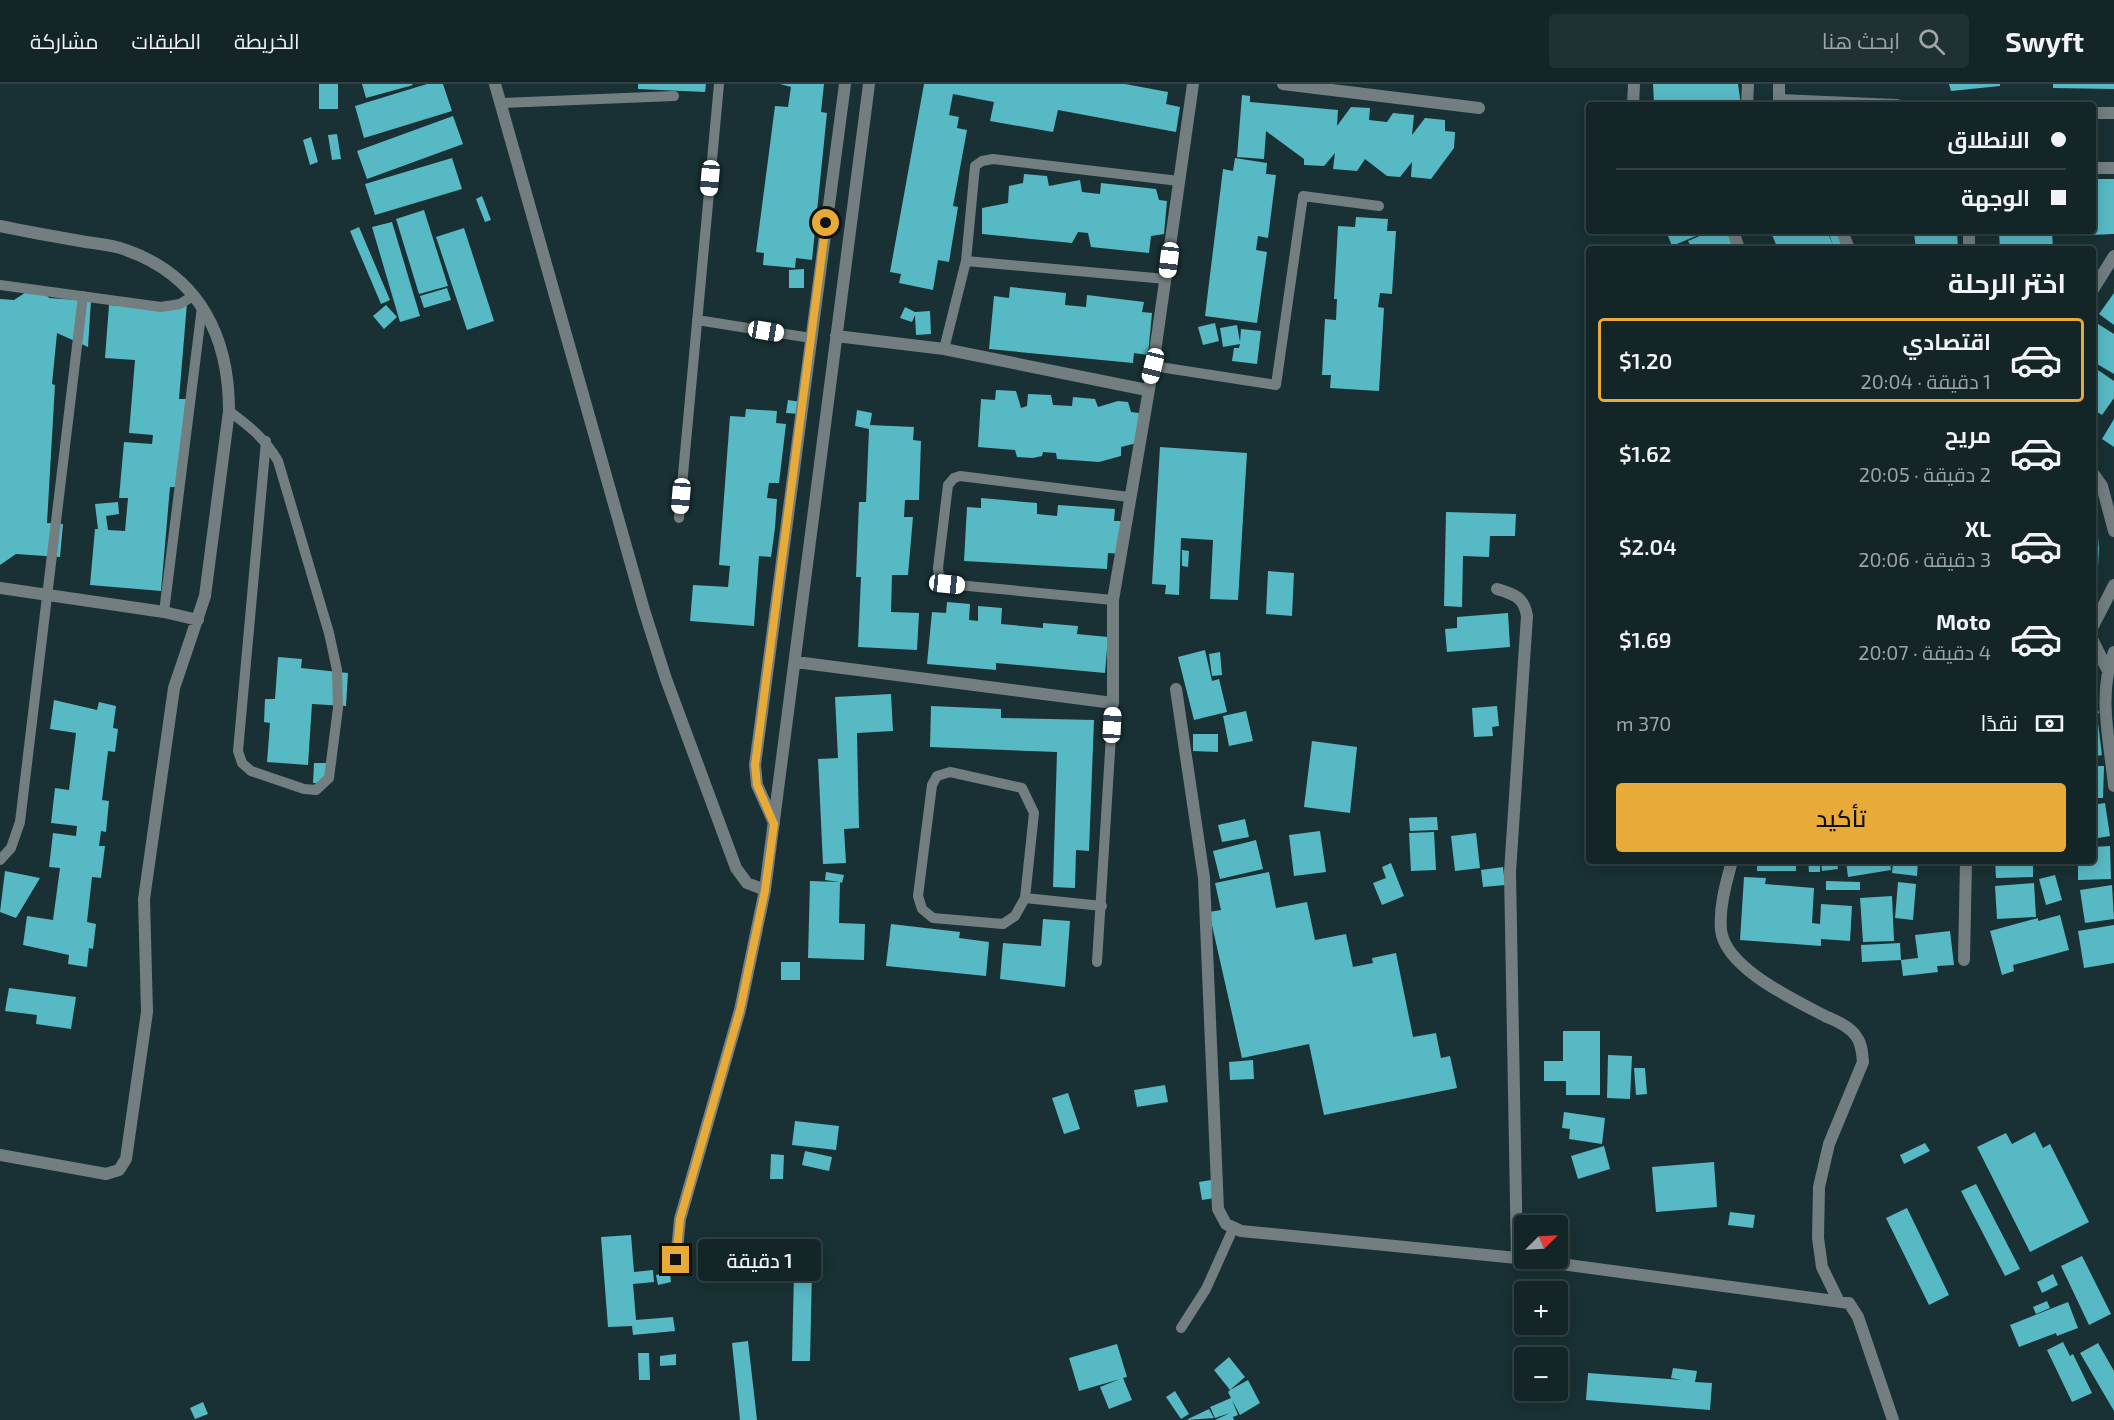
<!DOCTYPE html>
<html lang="ar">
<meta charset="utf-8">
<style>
:root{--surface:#132527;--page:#203133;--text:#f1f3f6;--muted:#9da5a7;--line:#324244;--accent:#e8ab37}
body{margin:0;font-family:"Exo 2",Cairo,sans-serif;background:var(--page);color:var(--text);direction:rtl;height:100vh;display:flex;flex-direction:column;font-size:22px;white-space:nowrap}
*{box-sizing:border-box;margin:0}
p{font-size:20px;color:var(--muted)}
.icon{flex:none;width:33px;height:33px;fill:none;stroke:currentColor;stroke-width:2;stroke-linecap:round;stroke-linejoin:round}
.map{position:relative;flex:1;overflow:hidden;direction:ltr}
.sheet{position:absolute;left:1586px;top:162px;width:510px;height:618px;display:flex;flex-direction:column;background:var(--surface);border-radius:6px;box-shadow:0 3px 15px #0003,0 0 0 2px var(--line);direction:rtl}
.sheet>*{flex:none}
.guide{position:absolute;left:1586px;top:18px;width:510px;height:132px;border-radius:6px;box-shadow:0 3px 15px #0003,0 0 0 2px var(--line);direction:rtl;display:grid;align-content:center;height:132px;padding:0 30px;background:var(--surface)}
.needle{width:39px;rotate:66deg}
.controls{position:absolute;left:1514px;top:1131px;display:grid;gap:12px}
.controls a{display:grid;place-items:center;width:54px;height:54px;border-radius:6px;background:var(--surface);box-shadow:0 3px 15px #0003,0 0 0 2px var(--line);font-size:30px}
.end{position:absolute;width:27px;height:27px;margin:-14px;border:8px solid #e8ab37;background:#111;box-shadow:0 0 0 3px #111}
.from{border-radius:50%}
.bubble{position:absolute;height:42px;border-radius:6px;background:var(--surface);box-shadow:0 3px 15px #0003,0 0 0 2px var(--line);font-size:20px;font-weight:600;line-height:42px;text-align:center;direction:rtl}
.car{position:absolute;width:18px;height:36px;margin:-18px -9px;border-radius:8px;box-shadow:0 0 4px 2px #0007;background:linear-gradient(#fff 24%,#345 0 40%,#fff 0 76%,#345 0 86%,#fff 0)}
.guide b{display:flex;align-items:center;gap:21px;height:57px;font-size:22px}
.guide b+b{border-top:2px solid var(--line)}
.guide i{width:15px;height:15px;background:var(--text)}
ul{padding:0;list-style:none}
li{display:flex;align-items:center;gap:18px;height:84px;margin:0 12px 9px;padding:0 18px;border:3px solid transparent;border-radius:6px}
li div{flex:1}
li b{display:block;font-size:22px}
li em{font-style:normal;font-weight:600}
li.current{border-color:var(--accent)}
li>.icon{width:54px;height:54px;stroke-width:1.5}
h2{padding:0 30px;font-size:27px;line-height:72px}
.pay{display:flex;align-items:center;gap:15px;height:66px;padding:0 30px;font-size:22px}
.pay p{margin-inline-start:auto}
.button{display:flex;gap:12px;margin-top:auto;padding:12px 30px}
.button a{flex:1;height:69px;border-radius:6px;background:var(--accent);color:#111;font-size:24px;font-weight:600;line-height:69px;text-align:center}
header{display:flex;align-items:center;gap:36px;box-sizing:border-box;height:84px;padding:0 30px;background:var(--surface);border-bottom:2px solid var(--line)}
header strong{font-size:28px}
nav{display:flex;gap:33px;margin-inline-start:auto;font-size:21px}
.search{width:420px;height:54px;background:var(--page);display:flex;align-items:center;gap:15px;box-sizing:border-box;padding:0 21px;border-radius:6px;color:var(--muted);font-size:22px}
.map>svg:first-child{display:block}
.building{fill:#57b9c4}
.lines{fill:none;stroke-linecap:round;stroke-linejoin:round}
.lane{stroke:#737e80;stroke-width:10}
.street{stroke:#737e80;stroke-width:12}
.route{stroke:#e8ab37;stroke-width:8}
</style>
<header>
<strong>Swyft</strong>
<div class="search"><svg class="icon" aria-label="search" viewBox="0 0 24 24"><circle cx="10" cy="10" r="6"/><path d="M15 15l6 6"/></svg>ابحث هنا</div>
<nav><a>الخريطة</a><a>الطبقات</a><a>مشاركة</a></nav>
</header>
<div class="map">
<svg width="2114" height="1336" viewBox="0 0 2114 1336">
<rect width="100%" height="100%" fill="#193134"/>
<!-- building -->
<path class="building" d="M319,0H338V25H319Z
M362,0H412L413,1L366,14Z
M427,0H443L452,27L364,54L355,22Z
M638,0H706L705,8L638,5Z
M780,0H824L821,28L827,29L812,176L796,174L795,184L763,181L764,169L756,168L775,22L788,23L791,3Z
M924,0H1125L1168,8L1166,20L1180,23L1176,48L1058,26L1053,48L990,37L994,18L953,10L949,31L959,33L957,44L967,46L953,122L958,123L949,178L938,176L933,206L899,199L901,190L890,188Z
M1653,0H1738L1741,21H1651L1654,18Z
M1949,0H2000V2L1951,7Z
M2053,0H2114V5L2053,4Z
M1242,11L1250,12V18L1338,26L1337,42L1351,23L1370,24L1369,36L1387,38L1393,29L1414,31L1412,51L1425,34L1445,36V47L1455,48L1454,64L1431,95L1411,93L1412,78L1400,93L1387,92L1365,75L1357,87L1333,85L1335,69L1324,82L1304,81V75L1266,47L1264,75L1237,73Z
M453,32L463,60L367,95L357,67Z
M2092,47H2098L2096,80H2092Z
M337,50L341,75L332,76L328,51Z
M311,53L318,78L310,81L303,56Z
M452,74L462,105L375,131L365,100Z
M1235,74L1267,79L1266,90L1276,91L1268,154L1258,152L1256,166L1267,168L1257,239L1205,232L1223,85L1233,87Z
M1024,90L1047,92L1049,102L1080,96L1082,108L1100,110L1101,99L1156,105L1159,116L1167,117L1164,150L1151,152L1149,169L1091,163L1088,149L1078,148L1072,159L982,150V124L1008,119L1009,102L1023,99Z
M2092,95H2114V150L2091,151Z
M482,112L491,136L485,138L476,115Z
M424,126L448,202L419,210L396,135Z
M1356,133L1388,135L1387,147H1396L1392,210L1380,209L1378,223L1384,224L1379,307L1330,304L1331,291H1322L1325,235L1336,236L1337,215H1334L1338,142L1355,143Z
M392,138L420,232L400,238L372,143Z
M359,143L390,216L381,220L350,147Z
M464,144L494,237L467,246L436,153Z
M1666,147H1708L1672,162Z
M1711,147H1727L1736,165H1692L1688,157Z
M1781,147H1827L1833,161L1828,147H1837L1843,162L1835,165H1778L1772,151Z
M1957,147L1958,165H1916L1914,149Z
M2052,147L2053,165H2000L1999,149Z
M804,185V204H789V186Z
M34,203H41L49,214L91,217L88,263L57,249L52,300L55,301L47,439L63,440L60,473L16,470L0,481V215L14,216Z
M1010,203L1066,209L1065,221L1086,223L1087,211L1144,218L1142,228L1152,229L1148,271L1134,269L1133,279L989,265L994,212L1009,214Z
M447,204L451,216L424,224L420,212Z
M2114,209V241L2099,230Z
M165,217L187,219L179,315H187L180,403H170L161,507L90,501L95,445H98L95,420L118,418L119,430L106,432L108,446L125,447L128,414H119L124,358L152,360L153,351L129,349L135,276L105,274L109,221L164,226Z
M386,221L397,233L384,245L373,232Z
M905,223L915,228L930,227L931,250L916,251L915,231L912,238L900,234Z
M2095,238L2114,250V290L2092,277V242Z
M1215,239L1219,257L1203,261L1198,243Z
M1237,241L1240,258L1241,245L1261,247L1257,280L1232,277L1234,264H1239L1240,260L1223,263L1220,244Z
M2092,282L2114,297V314L2102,331L2092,325Z
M996,306L1016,307L1021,324L1027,322L1028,310L1051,311L1053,321L1072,322L1073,313L1095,315L1098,323L1118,317L1128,318L1131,328L1139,329L1137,359L1121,363V372L1099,378L1057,375L1056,369L1043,368L1042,372L1033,374L1017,373L1015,366L978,363L981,315L995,316Z
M788,316L801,318L800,330L786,329Z
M746,325L777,327L776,339L786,340L779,399H769L767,414L777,415L775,444L771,473L759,472L754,542L690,537L693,501L728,503L730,482L719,481L730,332L745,333Z
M857,326L872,329L870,341L914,343L913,356L921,357L919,416H905L904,433H913L908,491H892L891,528L919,529L917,566L858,563L861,493H856L859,418H866L869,345L855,342Z
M2114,335V363L2102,355Z
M1160,363L1247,369L1238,516L1210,515L1213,456L1181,454L1179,511L1165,510L1166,501L1152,500Z
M981,414L1037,419V430L1057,432L1058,421L1115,425L1114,437H1124L1122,470L1108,469L1107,485L964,477L967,423L981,424Z
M1446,428L1516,430L1515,452H1490L1489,473L1463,472L1462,523L1444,522Z
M2092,433H2096L2099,464L2098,484L2092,483Z
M1182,466L1189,467L1188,483L1182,482Z
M1268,487L1294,489L1292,532L1266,530Z
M947,518L970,520L969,536L978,537V522L1002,524L1001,540L1043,544V539L1078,542L1077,550L1108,553L1105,589L996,579V586L927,580L932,528L946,529Z
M1508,529L1510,563L1447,568L1445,545L1457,544V533Z
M1205,566L1212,597L1219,595L1227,628L1194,636L1178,573Z
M1220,568L1222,591L1212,592L1209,570Z
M278,573L302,575L301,584L348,589L346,622L312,620L308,681L267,678L270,639L264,638L265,615H275Z
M2092,608L2099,629L2092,631Z
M891,610L893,647L857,649L859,744L844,745L846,779L823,780L818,675L838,674L835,613Z
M54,616L97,626L99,618L116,622L113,644L118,645L115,668L108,667L102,716L109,717L106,748L101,747L99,762H105L101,794L92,793L87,838L96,840L93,865L89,864L87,883L68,880L69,871L23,861L27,832L53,836L60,784L49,783L53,749L76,752L77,742L51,739L55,704L69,706L76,649L50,645Z
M931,622L1001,625V634L1094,636L1089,767L1076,766L1075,804L1053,803L1057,668L930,663Z
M1497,622L1499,642L1492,643L1493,652L1474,653L1472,624Z
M1246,627L1253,657L1229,662L1223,632Z
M2098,639L2102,671L2092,673V640Z
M1193,650H1218V668L1193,667Z
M1312,657L1357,663L1350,729L1304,723Z
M314,679H331V699H313Z
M2092,682H2104L2103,714H2092Z
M2105,719L2110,752L2092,755V721Z
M1437,733L1438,746L1410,747L1409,734Z
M1245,735L1249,753L1222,758L1218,741Z
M1320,747L1326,788L1294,792L1289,751Z
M1434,748L1436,786L1411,787L1409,749Z
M1476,749L1480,784L1455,787L1451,752Z
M1256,756L1263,785L1220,795L1213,767Z
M2110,762L2111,795L2078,796V777H2092V763Z
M1757,777H1796V787H1757Z
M1808,777H1820V788H1809Z
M1821,777H1837L1838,785L1822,787Z
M1846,777H1890L1891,786L1848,793Z
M1893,777H1918L1917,792L1892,789Z
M1995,777H2033V793L1996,794Z
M1391,779L1404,812L1382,821L1373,799L1386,794L1382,783Z
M1503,783L1505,801L1483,803L1481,786Z
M5,787L40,794L16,834L0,828Z
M826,788L844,791L842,799L840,798L839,839L865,840L864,876L808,874L810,797L840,798L825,796Z
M1269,788L1276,824L1307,818L1315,856L1346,850L1353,883L1373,879L1372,874L1396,869L1413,953L1436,949L1441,974L1450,972L1457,1004L1324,1031L1309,960L1242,974L1209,828L1221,826L1215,799Z
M2055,791L2062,816L2046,821L2039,795Z
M1744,793L1766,794L1765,800L1814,804L1812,839L1820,840L1821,820L1852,822L1850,857L1821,855V862L1740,856Z
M1826,797L1860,798V806H1826Z
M1898,798L1916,800L1913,836L1895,834Z
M2034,799L2036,833L1997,835L1995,802Z
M2112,801L2114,835L2085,839L2080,806Z
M1892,812L1894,857L1863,858L1860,814Z
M2060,831L2069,866L2013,881L2014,887L2002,891L1990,847L2038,834V837Z
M1043,835L1070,837L1065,903L1000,895L1003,859L1041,862Z
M891,840L960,848L959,854L989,858L986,892L886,882Z
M2114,841V879L2084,884L2078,847Z
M1950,847L1954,881L1937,882L1938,888L1903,892L1901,876L1918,874L1915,851Z
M1900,859L1901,876L1862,878L1861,861Z
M781,878H800V896H781Z
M9,904L76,913L71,945L36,940L37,931L5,927Z
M1563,947H1600V1011H1566V997H1544V977H1563Z
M1608,971L1632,972L1630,1015L1607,1014Z
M1253,976L1254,995L1230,996L1229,978Z
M1634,984H1645L1647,1010L1636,1011Z
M1165,1001L1168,1018L1137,1023L1134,1006Z
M1068,1009L1080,1045L1064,1050L1052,1014Z
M1564,1028L1605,1034L1602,1060L1569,1055L1570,1045L1562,1044Z
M795,1037L839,1042L836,1066L792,1061Z
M2035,1048L2043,1064L2050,1060L2089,1138L2030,1168L1977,1063L2006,1049L2012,1060Z
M1925,1059L1930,1067L1904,1080L1900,1071Z
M1604,1062L1610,1085L1578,1095L1571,1072Z
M805,1067L832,1073L829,1087L802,1081Z
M771,1070L784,1071L783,1095H770Z
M1714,1078L1717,1123L1656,1128L1652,1083Z
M1211,1096L1214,1114L1202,1116L1199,1098Z
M1976,1100L2020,1185L2005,1192L1961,1107Z
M1907,1124L1949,1211L1929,1221L1886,1134Z
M1730,1128L1755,1131L1753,1144L1728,1141Z
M631,1151L634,1188L653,1186L654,1198L633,1200L636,1236L673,1233L675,1247L633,1251L632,1242L608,1243L601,1153Z
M2082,1172L2111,1230L2089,1241L2061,1182Z
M794,1187H812L810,1277H792Z
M670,1188L671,1198L658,1201L656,1191Z
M2053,1190L2058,1201L2042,1209L2037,1198Z
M2047,1217L2050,1224L2036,1230L2033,1223Z
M2068,1218L2078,1244L2057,1252L2056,1249L2019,1263L2010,1241Z
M748,1257L757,1336H740L732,1259Z
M2063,1258L2070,1272L2073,1270L2092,1309L2072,1318L2047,1266Z
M2098,1259L2114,1287V1327L2080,1269Z
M1117,1260L1127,1293L1123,1294L1132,1316L1109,1325L1100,1303L1120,1295L1079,1307L1069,1274Z
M638,1269H649L650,1296H639Z
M676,1270V1281L660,1282V1272Z
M1229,1273L1245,1293L1230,1306L1248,1296L1260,1319L1240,1331L1232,1316L1238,1331L1233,1333L1234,1336H1215L1230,1329L1215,1334L1210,1323L1231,1314L1228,1308L1230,1306L1214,1286Z
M1673,1284L1697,1287L1695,1298L1712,1299L1710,1326L1586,1316L1588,1289L1682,1296L1671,1294Z
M1175,1307L1189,1330L1181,1335L1166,1313Z
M203,1318L208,1330L195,1335L190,1324Z
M1209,1325L1214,1334L1186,1336Z"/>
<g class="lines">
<!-- lane -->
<path class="lane" d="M501,19L674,12
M966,177L1166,195
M0,201L161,223L180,220L193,212
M697,236L811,254
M944,265L966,177L975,82L982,77L993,75L1179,97
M1153,282L1276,301L1303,112L1379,122
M229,327C249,342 265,354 278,377L329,549L337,586L338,624L329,694L316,706L304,705L251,687L242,679L238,667L266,357
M679,434L719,0
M1113,516L947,500L939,492L938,484L948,401L954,394L960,392L1129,413
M164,528L202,223
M950,688L1022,704L1034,729L1025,814L1015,832L1003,840L933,834L922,825L918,812L932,701L937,692Z
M0,776L11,764L20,738L83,212
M1025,814L1102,822
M1097,878L1113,619
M1181,1244L1206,1205L1233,1145"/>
<!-- street -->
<path class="street" d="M495,0L644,526L666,595L736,784L747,799L765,806
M1283,0L1479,24
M1779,16L1897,21
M1633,21L1634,0
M1747,21L1748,0
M1779,21V0
M2092,29H2114
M2092,84H2114
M0,142C29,148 57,153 86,158C99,160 114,161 126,166C200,192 229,253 229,327L205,512L174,604L144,815L147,928L126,1075L119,1086L106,1090L0,1071
M1733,147L1739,165
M1842,147L1849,165
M1969,165V147
M2092,207L2114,172
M836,252L944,265L1147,306
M2092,388L2102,402L2114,447
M0,504L164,528L198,536
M1497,505C1514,510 1524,513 1527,532L1510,788L1517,1174
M2092,544L2114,501
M2092,555L2107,585
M2114,568C2097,610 2110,658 2114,702
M796,578L1113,619V516L1153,282L1193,0
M1176,605L1204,794L1218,1125L1226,1140L1241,1147L1517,1174L1849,1219L1858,1233L1893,1336
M774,739L757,701L755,681L845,0
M1732,777C1726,799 1719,823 1721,846C1725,884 1795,916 1825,932C1836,937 1849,942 1856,952C1862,960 1862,969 1863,978L1829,1060L1819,1103L1818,1154L1822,1183L1838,1216
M1964,876L1966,777
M676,1176L680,1135L740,926L765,806L869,0"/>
</g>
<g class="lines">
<!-- route -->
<path class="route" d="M676,1176L680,1135L740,926L765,806L774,740L757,701L755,681L826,139"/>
</g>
</svg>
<div class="controls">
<a><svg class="needle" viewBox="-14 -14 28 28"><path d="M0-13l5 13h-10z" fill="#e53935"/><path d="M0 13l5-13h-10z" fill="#9da5a7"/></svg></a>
<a>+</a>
<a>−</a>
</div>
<i class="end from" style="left:826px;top:139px"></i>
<i class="end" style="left:676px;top:1176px"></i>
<div class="bubble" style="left:698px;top:1155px;width:123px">1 دقيقة</div>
<i class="car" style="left:710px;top:94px;rotate:185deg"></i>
<i class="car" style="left:1169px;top:176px;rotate:187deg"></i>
<i class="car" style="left:766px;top:247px;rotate:99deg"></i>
<i class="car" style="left:1153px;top:282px;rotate:194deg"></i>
<i class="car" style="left:681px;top:412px;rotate:185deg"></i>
<i class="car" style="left:947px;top:500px;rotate:96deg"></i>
<i class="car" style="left:1112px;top:641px;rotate:3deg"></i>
<div class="guide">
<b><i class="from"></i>الانطلاق</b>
<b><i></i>الوجهة</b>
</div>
<section class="sheet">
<h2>اختر الرحلة</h2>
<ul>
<li class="current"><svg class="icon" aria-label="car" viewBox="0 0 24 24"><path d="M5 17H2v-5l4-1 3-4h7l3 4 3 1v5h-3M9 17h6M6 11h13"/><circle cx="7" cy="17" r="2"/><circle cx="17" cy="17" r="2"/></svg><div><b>اقتصادي</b><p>1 دقيقة · 20:04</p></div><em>$1.20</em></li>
<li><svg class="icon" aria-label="car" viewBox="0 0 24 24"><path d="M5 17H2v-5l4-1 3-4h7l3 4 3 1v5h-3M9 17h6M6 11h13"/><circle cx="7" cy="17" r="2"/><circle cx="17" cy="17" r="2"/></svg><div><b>مريح</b><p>2 دقيقة · 20:05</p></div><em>$1.62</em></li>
<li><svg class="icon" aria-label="car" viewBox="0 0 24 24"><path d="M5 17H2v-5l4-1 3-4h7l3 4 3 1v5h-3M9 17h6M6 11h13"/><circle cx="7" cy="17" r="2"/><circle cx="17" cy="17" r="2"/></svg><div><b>XL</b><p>3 دقيقة · 20:06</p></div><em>$2.04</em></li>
<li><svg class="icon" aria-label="car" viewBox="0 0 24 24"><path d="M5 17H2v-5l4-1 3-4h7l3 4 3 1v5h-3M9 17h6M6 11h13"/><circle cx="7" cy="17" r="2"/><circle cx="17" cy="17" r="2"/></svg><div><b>Moto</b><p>4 دقيقة · 20:07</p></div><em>$1.69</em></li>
</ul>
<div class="pay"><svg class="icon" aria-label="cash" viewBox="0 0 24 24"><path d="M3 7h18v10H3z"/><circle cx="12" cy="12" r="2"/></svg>نقدًا<p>370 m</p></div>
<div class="button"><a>تأكيد</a></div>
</section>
</div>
